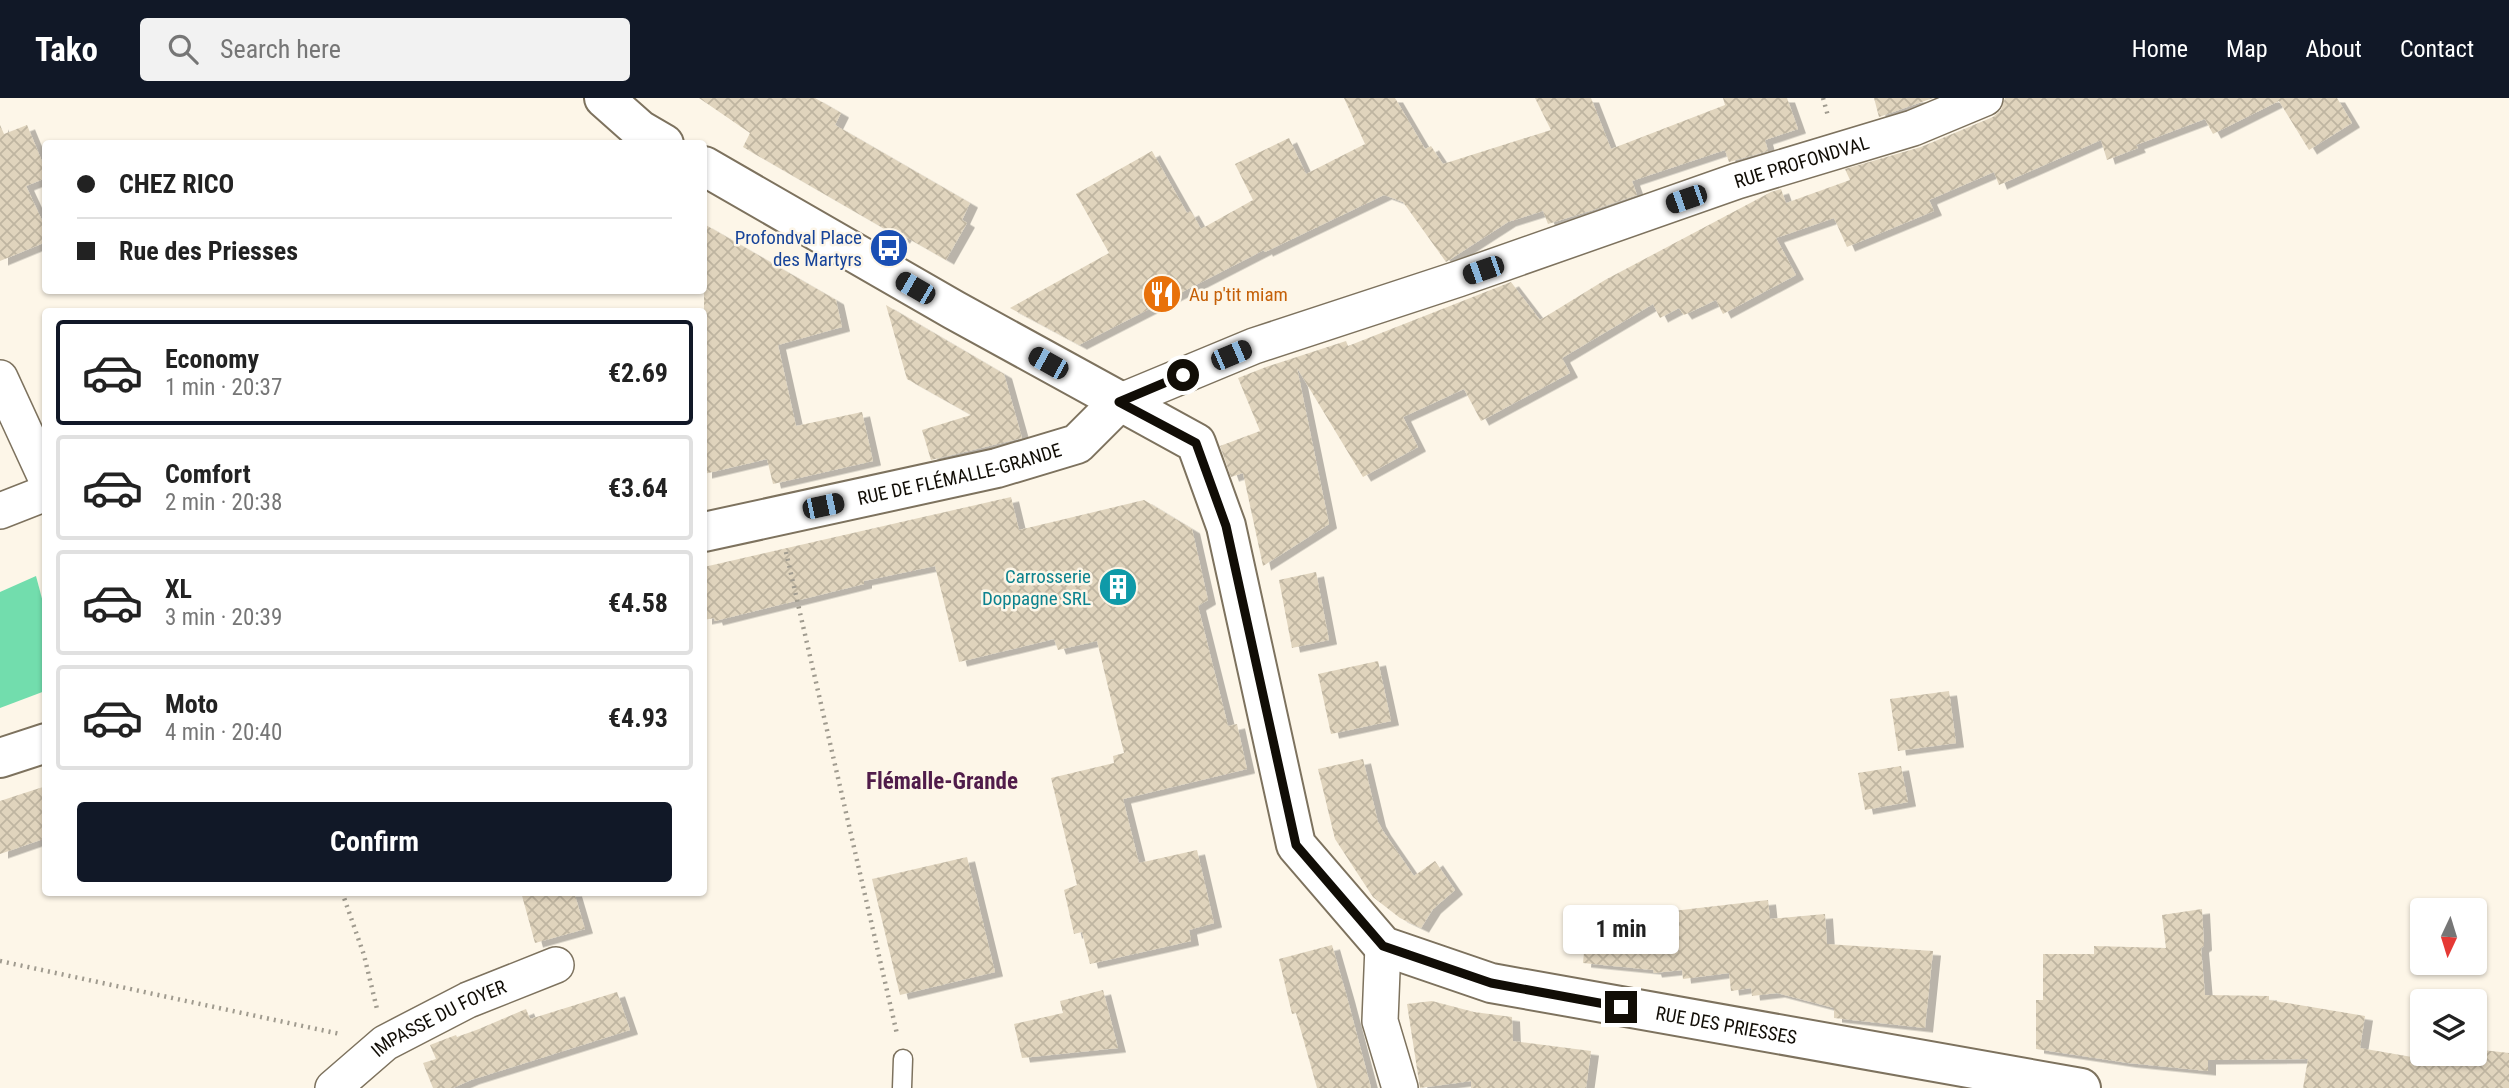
<!DOCTYPE html>
<meta charset="utf-8">
<style>
:root{--surface:#fff;--page:#f2f2f2;--text:#222;--muted:#767676;--line:#e0e0e0;--accent:#111827}
body{margin:0;font-family:"Roboto Condensed",sans-serif;background:var(--page);color:var(--text);height:100vh;display:flex;flex-direction:column;font-size:26px;white-space:nowrap}
*{box-sizing:border-box;margin:0}
p{font-size:23px;color:var(--muted)}
.icon{flex:none;width:38px;height:38px;fill:none;stroke:currentColor;stroke-width:2;stroke-linecap:round;stroke-linejoin:round}
.map{position:relative;flex:1;overflow:hidden}
.drawer{position:absolute;left:42px;top:210px;width:665px;height:588px;display:flex;flex-direction:column;background:var(--surface);border-radius:7px;box-shadow:0 2px 5px #0004}
.drawer>*{flex:none}
.banner{position:absolute;left:42px;top:42px;width:665px;height:154px;border-radius:7px;box-shadow:0 2px 5px #0004;display:grid;align-content:center;height:154px;padding:0 35px;background:var(--surface)}
.needle{width:46px;rotate:184deg}
.controls{position:absolute;left:2410px;top:800px;display:grid;gap:14px}
.controls a{display:grid;place-items:center;width:77px;height:77px;border-radius:7px;background:var(--surface);box-shadow:0 2px 5px #0004;font-size:35px}
.end{position:absolute;width:32px;height:32px;margin:-16px;border:9px solid #110d06;background:#fff;box-shadow:0 0 0 4px #fff}
.from{border-radius:50%}
.bubble{position:absolute;height:49px;border-radius:7px;background:var(--surface);box-shadow:0 2px 5px #0004;font-size:23px;font-weight:700;line-height:49px;text-align:center}
.car{position:absolute;width:21px;height:42px;margin:-21px -10px;border-radius:9px;box-shadow:0 0 5px 2px #0007;background:linear-gradient(#222 24%,#8ab4d8 0 40%,#222 0 76%,#8ab4d8 0 86%,#222 0)}
.banner b{display:flex;align-items:center;gap:24px;height:66px;font-size:26px}
.banner b+b{border-top:2px solid var(--line)}
.banner i{width:18px;height:18px;background:var(--text)}
ul{padding:12px 0 0;list-style:none}
li{display:flex;align-items:center;gap:21px;height:105px;margin:0 14px 10px;padding:0 21px;border:4px solid var(--line);border-radius:7px}
li div{flex:1}
li b{display:block;font-size:26px}
li em{font-style:normal;font-weight:700}
li.active{border-color:var(--accent)}
li>.icon{width:63px;height:63px;stroke-width:1.5}
.button{display:flex;gap:14px;margin-top:auto;padding:14px 35px}
.button a{flex:1;height:80px;border-radius:7px;background:var(--accent);color:#fff;font-size:28px;font-weight:700;line-height:80px;text-align:center}
header{display:flex;align-items:center;gap:42px;box-sizing:border-box;height:98px;padding:0 35px;background:var(--accent);color:#fff}
header strong{font-size:33px}
nav{display:flex;gap:38px;margin-inline-start:auto;font-size:24px}
.search{width:490px;height:63px;background:var(--page);display:flex;align-items:center;gap:18px;box-sizing:border-box;padding:0 24px;border-radius:7px;color:var(--muted);font-size:26px}
.map>svg:first-child{display:block}
.grass{fill:#72ddad}
.building{fill:url(#building-cross-hatch);filter:url(#shadow)}
.lines{fill:none;stroke-linecap:round;stroke-linejoin:round}
.service-casing{stroke:#7d725e;stroke-width:21}
.minor-casing{stroke:#7d725e;stroke-width:38}
.tertiary-casing{stroke:#7d725e;stroke-width:42}
.path{stroke:#a09b8f;stroke-width:4.5;stroke-dasharray:2 5;stroke-linecap:butt}
.service{stroke:#fff;stroke-width:18}
.minor{stroke:#fff;stroke-width:35}
.tertiary{stroke:#fff;stroke-width:38}
.route{stroke:#110d06;stroke-width:9}
.labels{text-anchor:middle;stroke-width:5;stroke-linejoin:round;paint-order:stroke}
.street-label{font-size:19px;fill:#110d06;stroke:#fdf6e8}
.transit-label{font-size:19px;fill:#164399;stroke:#fdf6e8;text-anchor:end}
.food-label{font-size:19px;fill:#c56008;stroke:#fdf6e8;text-anchor:start}
.culture-label{font-size:19px;fill:#0d838f;stroke:#fdf6e8;text-anchor:end}
.quarter-label{font-size:23px;font-weight:bold;fill:#501c4a;stroke:#fdf6e8}
</style>
<header>
<strong>Tako</strong>
<div class="search"><svg class="icon" aria-label="search" viewBox="0 0 24 24"><circle cx="10" cy="10" r="6"/><path d="M15 15l6 6"/></svg>Search here</div>
<nav><a>Home</a><a>Map</a><a>About</a><a>Contact</a></nav>
</header>
<div class="map">
<svg width="2509" height="990" viewBox="0 0 2509 990">
<defs>
<pattern id="building-cross-hatch" width="8" height="8" patternUnits="userSpaceOnUse" patternTransform="scale(1.75)"><rect width="8" height="8" fill="#e0d4bd"/><path d="M0 0l8 8M0 8l8-8" fill="none" stroke="#bfb5a1"/></pattern>
<filter id="shadow"><feDropShadow dx="8" dy="4.5" stdDeviation="0" flood-color="#0004"/></filter>
</defs>
<rect width="100%" height="100%" fill="#fdf6e8"/>
<!-- grass -->
<path class="grass" d="M36,478L45,512V593L0,610V494Z"/>
<!-- building -->
<path class="building" d="M699,0H815L841,15L835,27L970,105L962,122L967,125L946,162L904,138L902,141L743,49L750,35Z
M1344,0H1395L1425,51L1431,48L1443,66L1551,32L1535,0H1591L1611,51L1725,7L1723,0H1787L1798,31L1765,42L1768,53L1729,64L1725,52L1632,83L1637,97L1596,111L1548,126L1543,113L1508,124L1446,164L1403,104L1384,97L1265,154L1264,152L1079,247L1010,210L1109,155L1076,96L1152,53L1187,115L1191,113L1201,131L1253,102L1235,66L1289,40L1306,76L1365,46Z
M1874,0H1933L1879,19Z
M2005,0H2337L2352,25L2309,52L2279,3L2213,36L2205,21L2136,47L2138,50L2107,62L2101,42L1999,87L1994,74L1929,102L1934,113L1847,149L1834,120L1776,140L1796,177L1723,216L1716,202L1684,217L1679,210L1660,220L1653,206L1562,260L1570,275L1481,323L1464,291L1403,319L1418,349L1363,379L1297,270L1329,426L1263,468L1243,375L1231,379L1220,348L1260,333L1238,280L1266,269L1346,243L1348,248L1511,184L1540,222L1605,182L1771,94L1781,91L1786,105L1850,82L1845,71L1921,49L1993,19L2001,12Z
M0,27L4,36L27,27L46,73V80L26,88L46,131V144L0,163Z
M704,126L836,202L842,229L778,247L796,328L862,314L873,363L773,386L767,361L704,376Z
M886,207L1004,276L1022,340L931,362L922,332L971,317L907,281Z
M1011,399L1019,432L1144,402L1192,431L1208,502L1198,508L1228,628L1237,626L1247,671L1123,701L1139,765L1197,752L1214,825L1189,832L1191,843L1090,866L1082,834L1074,836L1064,792L1077,787L1051,680L1114,665L1113,658L1124,655L1097,543L1058,552L1054,541L959,564L935,468L864,483V486L715,523L714,520L704,522V469Z
M1316,474L1329,542L1292,550L1279,482Z
M1378,563L1391,623L1331,636L1318,576Z
M1949,593L1956,645L1898,653L1890,601Z
M1363,661L1378,724L1383,733L1414,778L1435,763L1455,792L1433,811L1421,830L1400,820L1373,799L1335,741L1318,671Z
M1901,668L1908,704L1865,712L1858,675Z
M46,688V740L0,756V703Z
M967,759L995,874L900,897L872,781Z
M521,794H574L585,831L535,845Z
M1768,802L1770,821L1825,816L1827,846L1933,853L1925,930L1834,920V910L1777,895L1752,898L1751,890L1731,893L1729,875L1683,881L1682,872L1654,875L1653,872L1583,865L1587,820L1648,826L1647,816Z
M2202,811L2204,848L2201,850L2205,897L2269,898V902L2365,918L2360,950L2435,963L2436,956H2474V951L2509,955V990H2303L2308,961L2208,962V973L2128,965L2036,951V902H2043V856H2094V848L2166,850L2162,817Z
M1332,847L1347,899L1371,990H1317L1296,915L1292,916L1279,861Z
M1103,892L1118,950L1022,960L1014,926L1063,915L1060,903Z
M617,894L630,932L471,982L453,990H433L423,965L436,961L430,947L456,937L457,939L479,931L526,911L530,921Z
M1432,903L1474,914L1512,919L1513,943L1591,953L1586,990H1471V983L1420,990L1407,906Z"/>
<g class="lines">
<!-- service casing -->
<g class="service-casing">
<path id="service" d="M902,990L903,961"/>
</g>
<!-- minor casing -->
<g class="minor-casing">
<g id="minor">
<path d="M0,280L46,380"/>
<path id="s1" d="M1119,304L1254,248L1458,181L1737,83L1913,30L1985,0"/>
<path d="M0,413L46,395"/>
<path d="M1383,848L1380,923L1400,990"/>
<path id="s2" d="M333,990L385,945L468,902L556,867"/>
</g>
</g>
<!-- tertiary casing -->
<g class="tertiary-casing">
<g id="tertiary">
<path d="M604,0L640,32L664,46"/>
<path id="s3" d="M704,68L954,212L1196,345L1226,428L1296,747L1383,848L1491,885L2081,990"/>
<path id="s4" d="M704,434L997,370L1077,346L1119,304"/>
<path d="M0,660L46,645"/>
</g>
</g>
<!-- path -->
<path class="path" d="M1823,0L1828,18
M786,454L897,936
M342,794L364,857L377,911
M0,863L340,936"/>
<!-- service -->
<use href="#service" class="service"/>
<!-- minor -->
<use href="#minor" class="minor"/>
<!-- tertiary -->
<use href="#tertiary" class="tertiary"/>
</g>
<g class="lines">
<!-- route -->
<path class="route" d="M1183,277L1119,304L1196,345L1226,428L1296,747L1383,848L1491,885L1621,909"/>
</g>
<!-- icons -->
<defs>
<g id="bus-disc" transform="scale(2.0125)"><circle r="9.5" fill="#1a4fb4" stroke="#fdf6e8"/><path d="M-5-6H5V4H4V6H2V4H-2V6H-4V4H-5ZM-3.5-4V0h7V-4ZM-3.5 1.2v1.5H-2V1.2ZM2 1.2v1.5H3.5V1.2Z" fill="#fff"/></g>
<g id="restaurant-disc" transform="scale(2.0125)"><circle r="9.5" fill="#e8710a" stroke="#fdf6e8"/><path d="M-5-6h1v4h1v-4h1v4h1v-4h1v5L-1.5 .5V6h-2V.5L-5-1ZM5-6V6H3V1.5H1.5Q1.5-4 5-6Z" fill="#fff"/></g>
<g id="building-disc" transform="scale(2.0125)"><circle r="9.5" fill="#0f9aa8" stroke="#fdf6e8"/><path d="M-4-6H4V6H1V3H-1V6H-4ZM-2.5-4.3h1.7v1.8h-1.7ZM.8-4.3h1.7v1.8H.8ZM-2.5-1h1.7V.8h-1.7ZM.8-1h1.7V.8H.8Z" fill="#fff"/></g>
</defs>
<g fill-rule="evenodd">
<use href="#bus-disc" x="889" y="150"/>
<use href="#restaurant-disc" x="1162" y="196"/>
<use href="#building-disc" x="1118" y="489"/>
</g>
<g class="labels">
<!-- street labels -->
<g class="street-label">
<text dy="7" stroke="none"><textPath href="#s1" startOffset="724">RUE PROFONDVAL</textPath></text>
<text dy="7" stroke="none"><textPath href="#s4" startOffset="262">RUE DE FLÉMALLE-GRANDE</textPath></text>
<text dy="7" stroke="none"><textPath href="#s2" startOffset="128">IMPASSE DU FOYER</textPath></text>
<text dy="7" stroke="none"><textPath href="#s3" startOffset="1466">RUE DES PRIESSES</textPath></text>
</g>
<!-- transit labels -->
<g class="transit-label">
<text x="862" y="146">Profondval Place<tspan x="862" dy="22">des Martyrs</tspan></text>
</g>
<!-- food labels -->
<g class="food-label">
<text x="1189" y="203">Au p'tit miam</text>
</g>
<!-- culture labels -->
<g class="culture-label">
<text x="1091" y="485">Carrosserie<tspan x="1091" dy="22">Doppagne SRL</tspan></text>
</g>
<!-- quarter labels -->
<g class="quarter-label">
<text x="942" y="691">Flémalle-Grande</text>
</g>
</g>
</svg>
<div class="controls">
<a><svg class="needle" viewBox="-14 -14 28 28"><path d="M0-13l5 13h-10z" fill="#e53935"/><path d="M0 13l5-13h-10z" fill="#767676"/></svg></a>
<a><svg class="icon" aria-label="layers" viewBox="0 0 24 24"><path d="M12 4l9 5-9 5-9-5zM3 14l9 5 9-5"/></svg></a>
</div>
<i class="end from" style="left:1183px;top:277px"></i>
<i class="end" style="left:1621px;top:909px"></i>
<div class="bubble" style="left:1563px;top:807px;width:116px">1 min</div>
<i class="car" style="left:1686px;top:101px;rotate:251deg"></i>
<i class="car" style="left:1483px;top:172px;rotate:251deg"></i>
<i class="car" style="left:915px;top:190px;rotate:300deg"></i>
<i class="car" style="left:1231px;top:257px;rotate:67deg"></i>
<i class="car" style="left:1048px;top:265px;rotate:299deg"></i>
<i class="car" style="left:823px;top:408px;rotate:78deg"></i>
<div class="banner">
<b><i class="from"></i>CHEZ RICO</b>
<b><i></i>Rue des Priesses</b>
</div>
<section class="drawer">
<ul>
<li class="active"><svg class="icon" aria-label="car" viewBox="0 0 24 24"><path d="M5 17H2v-5l4-1 3-4h7l3 4 3 1v5h-3M9 17h6M6 11h13"/><circle cx="7" cy="17" r="2"/><circle cx="17" cy="17" r="2"/></svg><div><b>Economy</b><p>1 min · 20:37</p></div><em>€2.69</em></li>
<li><svg class="icon" aria-label="car" viewBox="0 0 24 24"><path d="M5 17H2v-5l4-1 3-4h7l3 4 3 1v5h-3M9 17h6M6 11h13"/><circle cx="7" cy="17" r="2"/><circle cx="17" cy="17" r="2"/></svg><div><b>Comfort</b><p>2 min · 20:38</p></div><em>€3.64</em></li>
<li><svg class="icon" aria-label="car" viewBox="0 0 24 24"><path d="M5 17H2v-5l4-1 3-4h7l3 4 3 1v5h-3M9 17h6M6 11h13"/><circle cx="7" cy="17" r="2"/><circle cx="17" cy="17" r="2"/></svg><div><b>XL</b><p>3 min · 20:39</p></div><em>€4.58</em></li>
<li><svg class="icon" aria-label="car" viewBox="0 0 24 24"><path d="M5 17H2v-5l4-1 3-4h7l3 4 3 1v5h-3M9 17h6M6 11h13"/><circle cx="7" cy="17" r="2"/><circle cx="17" cy="17" r="2"/></svg><div><b>Moto</b><p>4 min · 20:40</p></div><em>€4.93</em></li>
</ul>
<div class="button"><a>Confirm</a></div>
</section>
</div>
